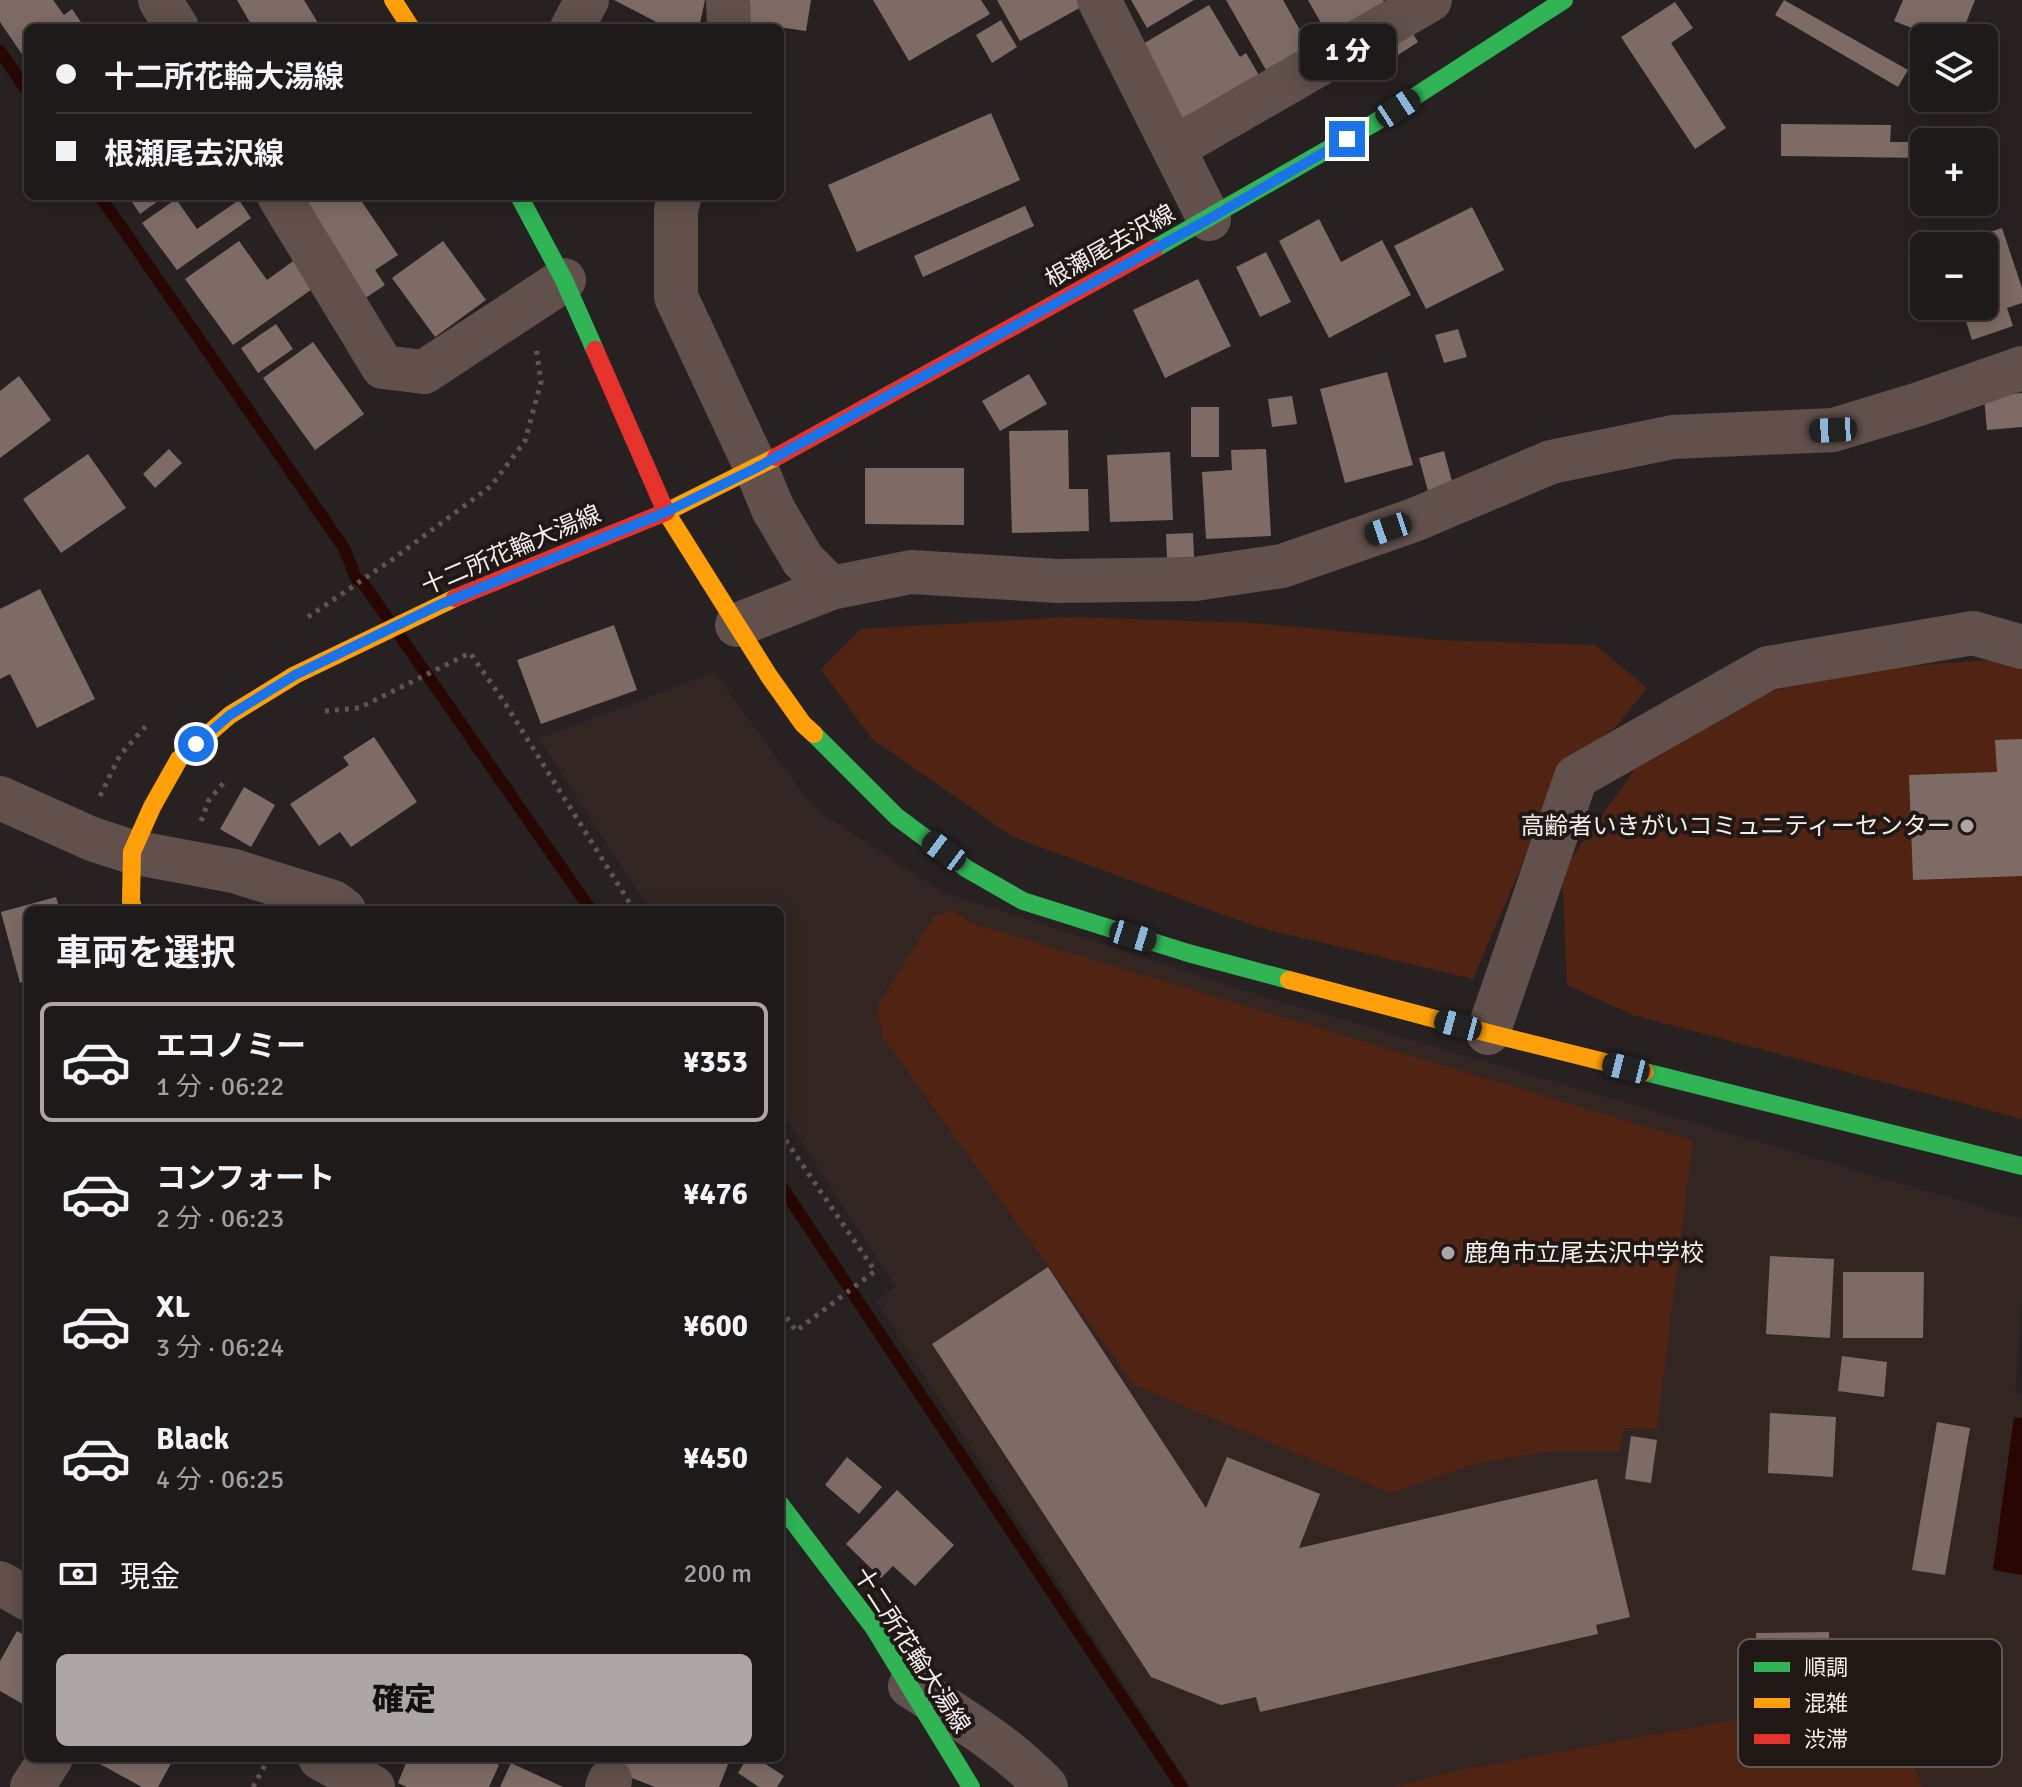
<!DOCTYPE html>
<html lang="ja">
<meta charset="utf-8">
<style>
:root{--surface:#1d1a19;--page:#252322;--text:#f1f3f6;--muted:#a0a1a2;--line:#3b3838;--accent:#aca7a6}
body{margin:0;font-family:Signika,"Noto Sans JP",sans-serif;background:var(--page);color:var(--text);height:100vh;display:flex;flex-direction:column;font-size:30px;white-space:nowrap}
*{box-sizing:border-box;margin:0}
p{font-size:26px;color:var(--muted)}
.icon{flex:none;width:44px;height:44px;fill:none;stroke:currentColor;stroke-width:2;stroke-linecap:round;stroke-linejoin:round}
.map{position:relative;flex:1;overflow:hidden}
.details{position:absolute;left:24px;top:906px;width:760px;height:856px;display:flex;flex-direction:column;background:var(--surface);border-radius:12px;box-shadow:0 4px 20px #0003,0 0 0 2px var(--line)}
.details>*{flex:none}
.top-card{position:absolute;left:24px;top:24px;width:760px;height:176px;border-radius:12px;box-shadow:0 4px 20px #0003,0 0 0 2px var(--line);display:grid;align-content:center;height:176px;padding:0 32px;background:var(--surface)}
.fabs{position:absolute;left:1910px;top:24px;display:grid;gap:16px}
.fabs a{display:grid;place-items:center;width:88px;height:88px;border-radius:12px;background:var(--surface);box-shadow:0 4px 20px #0003,0 0 0 2px var(--line);font-size:40px}
.end{position:absolute;width:36px;height:36px;margin:-18px;border:10px solid #1a73e8;background:#fff;box-shadow:0 0 0 4px #fff}
.from{border-radius:50%}
.bubble{position:absolute;height:56px;border-radius:12px;background:var(--surface);box-shadow:0 4px 20px #0003,0 0 0 2px var(--line);font-size:26px;font-weight:800;line-height:56px;text-align:center}
.car{position:absolute;width:24px;height:48px;margin:-24px -12px;border-radius:10px;box-shadow:0 0 6px 2px #0007;background:linear-gradient(#222 24%,#8ab4d8 0 40%,#222 0 76%,#8ab4d8 0 86%,#222 0)}
.top-card b{display:flex;align-items:center;gap:28px;height:76px;font-size:30px}
.top-card b+b{border-top:2px solid var(--line)}
.top-card i{width:20px;height:20px;background:var(--text)}
ul{padding:0;list-style:none}
li{display:flex;align-items:center;gap:24px;height:120px;margin:0 16px 12px;padding:0 16px;border:4px solid transparent;border-radius:12px}
li div{flex:1}
li b{display:block;font-size:30px}
li em{font-style:normal;font-weight:800}
li.on{border-color:var(--accent)}
li>.icon{width:72px;height:72px;stroke-width:1.5}
h2{padding:0 32px;font-size:36px;line-height:96px}
.pay{display:flex;align-items:center;gap:20px;height:88px;padding:0 32px;font-size:30px}
.pay p{margin-inline-start:auto}
.cta{display:flex;gap:16px;margin-top:auto;padding:16px 32px}
.cta a{flex:1;height:92px;border-radius:12px;background:var(--accent);color:#111;font-size:32px;font-weight:800;line-height:92px;text-align:center}
.map>svg:first-child{display:block}
.built{fill:#332622}
.green{fill:#502313}
.water{fill:#280703}
.lines{fill:none;stroke-linecap:round;stroke-linejoin:round}
.stream{stroke:#280703;stroke-width:12}
.building{fill:#7e6b65}
.path{stroke:#605552;stroke-width:5;stroke-dasharray:4 6;stroke-linecap:butt}
.street{stroke:#61504b;stroke-width:44}
.fast{stroke:#30b455;stroke-width:18}
.slow{stroke:#ff9f0a;stroke-width:18}
.jam{stroke:#e5322d;stroke-width:18}
.route{stroke:#1a73e8;stroke-width:10}
.poi-dot{fill:#aca7a6;stroke:#201815;stroke-width:3}
.labels{text-anchor:middle;stroke-width:8;stroke-linejoin:round;paint-order:stroke}
.street-label{font-size:24px;fill:#f4efed;stroke:#201815}
.poi-label{font-size:24px;fill:#f4efed;stroke:#201815;text-anchor:end}
.key{fill:#201815;stroke:#605856;stroke-width:2}
.key-label{font-size:22px;fill:#f4efed}
</style>
<div class="map">
<svg width="2022" height="1787" viewBox="0 0 2022 1787">
<rect width="100%" height="100%" fill="#272221"/>
<!-- built -->
<path class="built" d="M714,672L812,806L940,891L1265,997L2022,1219V1302L2015,1393L2022,1395V1787H1190L876,1301L896,1287L780,1109V910H650L539,739Z"/>
<!-- green -->
<path class="green" d="M1069,617L1254,623L1439,640L1595,645L1647,688L1616,727L1566,762L1473,979L1257,927L1013,837L871,738L821,669L861,629Z
M2016,658L2022,659V1119L1633,1015L1567,985L1562,871L1665,727L1831,672Z
M952,910L971,923L1693,1141L1657,1429L1624,1428L1619,1451H1550L1474,1464L1391,1493L1134,1385L882,1036L877,1006L933,918Z
M1886,1692L1922,1787H1394L1454,1771Z"/>
<!-- water -->
<path class="water" d="M2014,1417L2022,1418V1575L1993,1570Z"/>
<g class="lines">
<!-- stream -->
<path class="stream" d="M0,51L28,92
M100,196L344,548L356,578L363,583L591,910
M780,1184L1182,1787"/>
</g>
<!-- building -->
<path class="building" d="M0,0H53L64,15L72,9L85,28H28V63L0,22Z
M237,0H304L321,28H253Z
M614,0H705L699,28H668Z
M746,0H811L806,31L742,22Z
M873,0H981L990,14L909,61Z
M997,0H1079L1083,6L1020,41Z
M1131,0H1194L1147,28Z
M1226,0H1283L1309,46L1266,70Z
M1308,0H1383L1387,7L1330,39Z
M1784,0L1908,70L1898,87L1775,15Z
M1903,0H1975L1960,38H1937L1894,21Z
M1675,2L1693,28L1671,43L1726,128L1695,149L1621,37Z
M1209,5L1240,57L1246,53L1263,82L1184,129L1136,48Z
M1001,20L1017,47L992,63L976,35Z
M1407,25L1418,42L1392,59L1381,43Z
M991,113L1020,180L857,252L828,185Z
M1781,124L1891,125L1890,142H1924V158L1781,156Z
M128,196H165L140,214Z
M288,196H358L398,255L375,270L385,285L358,303Z
M176,199L197,229L239,200L251,218L177,270L142,223Z
M1025,206L1034,226L923,277L914,256Z
M1472,207L1504,270L1426,309L1394,246Z
M1319,219L1341,262L1382,240L1411,295L1329,338L1279,241Z
M2002,228L2022,288V303L2007,308L2013,326L1972,340L1961,306H1984V246L1949,245Z
M239,241L267,280L296,259L315,287L233,345L185,279Z
M443,241L486,300L435,337L392,278Z
M1266,252L1291,302L1260,317L1236,267Z
M1198,279L1231,346L1165,378L1133,310Z
M276,324L293,349L258,373L241,348Z
M1458,329L1467,357L1444,363L1435,335Z
M313,342L364,414L315,450L263,378Z
M1387,372L1413,465L1345,483L1320,389Z
M1029,374L1047,404L1000,431L982,401Z
M19,376L51,420L0,458V391Z
M2022,393V427L1987,430L1984,397Z
M1292,396L1297,424L1272,427L1268,399Z
M1191,407H1219V457H1191Z
M1068,430L1069,489H1088L1089,531L1012,533L1009,431Z
M169,449L182,463L155,488L143,474Z
M1266,449L1271,536L1206,539L1202,472L1232,470L1231,450Z
M1444,451L1453,485L1428,491L1419,458Z
M1170,452L1173,520L1110,522L1107,455Z
M88,454L126,508L61,553L23,499Z
M865,468H964V525L865,524Z
M1193,533L1194,557L1167,558L1166,534Z
M40,589L95,699L37,728L10,674L0,679V609Z
M614,625L637,690L541,724L517,660Z
M374,737L417,802L351,847L340,832L319,846L290,804L349,765L343,757Z
M2022,739V876L1913,880L1909,775L1997,772L1995,740Z
M244,787L275,805L251,847L220,829Z
M56,897L60,910H28V981L20,983L1,912Z
M1770,1256L1834,1259L1830,1338L1766,1334Z
M1048,1267L1206,1508L1227,1457L1320,1494L1299,1548L1597,1479L1630,1617L1596,1625L1598,1634L1260,1712L1256,1697L1221,1705L1151,1677L932,1344Z
M1843,1272H1924L1923,1338H1843Z
M1842,1356L1887,1362L1884,1397L1838,1391Z
M1770,1413L1836,1417L1833,1477L1768,1473Z
M1937,1422L1970,1428L1945,1575L1912,1570Z
M1631,1436L1657,1440L1651,1483L1625,1479Z
M847,1457L882,1487L859,1514L825,1485Z
M897,1490L954,1545L915,1586L893,1566L881,1578L846,1544Z
M17,1631L28,1637V1707L0,1691V1661Z
M1829,1632L1830,1682L1758,1683L1756,1633Z
M89,1758H174L158,1787H142Z
M408,1758L426,1760V1758H484L499,1765L489,1787H407L398,1783Z
M619,1758H718L729,1762L719,1787H655L614,1771Z
M747,1758H756L784,1776L777,1787H759L738,1773Z
M511,1763L563,1787H500Z"/>
<g class="lines">
<!-- path -->
<path class="path" d="M308,617L393,559L491,486L525,441L541,382L536,347
M325,711L359,708L470,653L503,700L634,910
M100,796L120,755L147,725
M201,821L209,800L227,779
M780,1132L875,1271L796,1331L780,1308
M253,1787L269,1758"/>
<!-- street -->
<path class="street" d="M160,0L177,28
M728,0L729,28
M1099,0L1209,219
M572,28L587,0
M1174,148L1430,0
M279,196L383,367L424,372L564,280
M680,196L676,209V297L756,468L773,509L803,560L831,588L911,572L1058,581L1195,579L1282,566L1414,520L1551,462L1673,437L1833,430L1919,404L2022,368
M737,625L831,588
M0,798L92,839L132,852L234,871L333,902L344,910
M1488,1033L1576,777L1768,668L1973,633L2022,647
M0,1583L28,1599
M910,1686C957,1716 1008,1746 1046,1787
M320,1758L373,1787
M32,1787L51,1758
M607,1787L610,1780"/>
<!-- fast -->
<path class="fast" d="M519,196L564,280L595,350
M1154,249L1374,123L1564,0
M814,734L897,817L967,869L1023,901L1188,953L1289,980
M1645,1072L2022,1166
M780,1504L874,1628L971,1787"/>
<!-- slow -->
<path class="slow" d="M393,0L411,28
M776,457L666,512L769,676L803,724L814,734
M134,910L131,901L132,852L152,807L179,759L230,715L295,675L455,598
M1289,980L1488,1033L1645,1072"/>
<!-- jam -->
<path class="jam" d="M776,457L1154,249
M455,598L666,512L595,350"/>
</g>
<g class="lines">
<!-- route -->
<path class="route" d="M196,744L230,715L295,675L439,605L666,512L756,468L1209,219L1347,139"/>
</g>
<!-- markers -->
<g class="poi-dot">
<circle cx="1967" cy="826" r="8"/>
<circle cx="1448" cy="1253" r="8"/>
</g>
<g class="labels">
<!-- street labels -->
<g class="street-label">
<text transform="translate(1110 246) rotate(-29)" y="8">根瀬尾去沢線</text>
<text transform="translate(511 550) rotate(-23)" y="8">十二所花輪大湯線</text>
<text transform="translate(912 1650) rotate(57)" y="8">十二所花輪大湯線</text>
</g>
<!-- poi labels -->
<g class="poi-label">
<text x="1951" y="834">高齢者いきがいコミュニティーセンター</text>
<text x="1464" y="1261" text-anchor="start">鹿角市立尾去沢中学校</text>
</g>
</g>
<!-- legend -->
<rect x="1738" y="1639" width="264" height="128" rx="12" class="key"/>
<rect x="1754" y="1662" width="36" height="10" fill="#30b455"/>
<rect x="1754" y="1698" width="36" height="10" fill="#ff9f0a"/>
<rect x="1754" y="1734" width="36" height="10" fill="#e5322d"/>
<g class="key-label">
<text x="1804" y="1675">順調</text>
<text x="1804" y="1711">混雑</text>
<text x="1804" y="1747">渋滞</text>
</g>
</svg>
<div class="fabs">
<a><svg class="icon" aria-label="layers" viewBox="0 0 24 24"><path d="M12 4l9 5-9 5-9-5zM3 14l9 5 9-5"/></svg></a>
<a>+</a>
<a>−</a>
</div>
<i class="end from" style="left:196px;top:744px"></i>
<i class="end" style="left:1347px;top:139px"></i>
<div class="bubble" style="left:1300px;top:24px;width:96px">1 分</div>
<i class="car" style="left:1398px;top:108px;rotate:57deg"></i>
<i class="car" style="left:1833px;top:430px;rotate:267deg"></i>
<i class="car" style="left:1388px;top:529px;rotate:251deg"></i>
<i class="car" style="left:944px;top:851px;rotate:307deg"></i>
<i class="car" style="left:1133px;top:936px;rotate:107deg"></i>
<i class="car" style="left:1458px;top:1025px;rotate:285deg"></i>
<i class="car" style="left:1626px;top:1068px;rotate:284deg"></i>
<div class="top-card">
<b><i class="from"></i>十二所花輪大湯線</b>
<b><i></i>根瀬尾去沢線</b>
</div>
<section class="details">
<h2>車両を選択</h2>
<ul>
<li class="on"><svg class="icon" aria-label="car" viewBox="0 0 24 24"><path d="M5 17H2v-5l4-1 3-4h7l3 4 3 1v5h-3M9 17h6M6 11h13"/><circle cx="7" cy="17" r="2"/><circle cx="17" cy="17" r="2"/></svg><div><b>エコノミー</b><p>1 分 · 06:22</p></div><em>¥353</em></li>
<li><svg class="icon" aria-label="car" viewBox="0 0 24 24"><path d="M5 17H2v-5l4-1 3-4h7l3 4 3 1v5h-3M9 17h6M6 11h13"/><circle cx="7" cy="17" r="2"/><circle cx="17" cy="17" r="2"/></svg><div><b>コンフォート</b><p>2 分 · 06:23</p></div><em>¥476</em></li>
<li><svg class="icon" aria-label="car" viewBox="0 0 24 24"><path d="M5 17H2v-5l4-1 3-4h7l3 4 3 1v5h-3M9 17h6M6 11h13"/><circle cx="7" cy="17" r="2"/><circle cx="17" cy="17" r="2"/></svg><div><b>XL</b><p>3 分 · 06:24</p></div><em>¥600</em></li>
<li><svg class="icon" aria-label="car" viewBox="0 0 24 24"><path d="M5 17H2v-5l4-1 3-4h7l3 4 3 1v5h-3M9 17h6M6 11h13"/><circle cx="7" cy="17" r="2"/><circle cx="17" cy="17" r="2"/></svg><div><b>Black</b><p>4 分 · 06:25</p></div><em>¥450</em></li>
</ul>
<div class="pay"><svg class="icon" aria-label="cash" viewBox="0 0 24 24"><path d="M3 7h18v10H3z"/><circle cx="12" cy="12" r="2"/></svg>現金<p>200 m</p></div>
<div class="cta"><a>確定</a></div>
</section>
</div>
